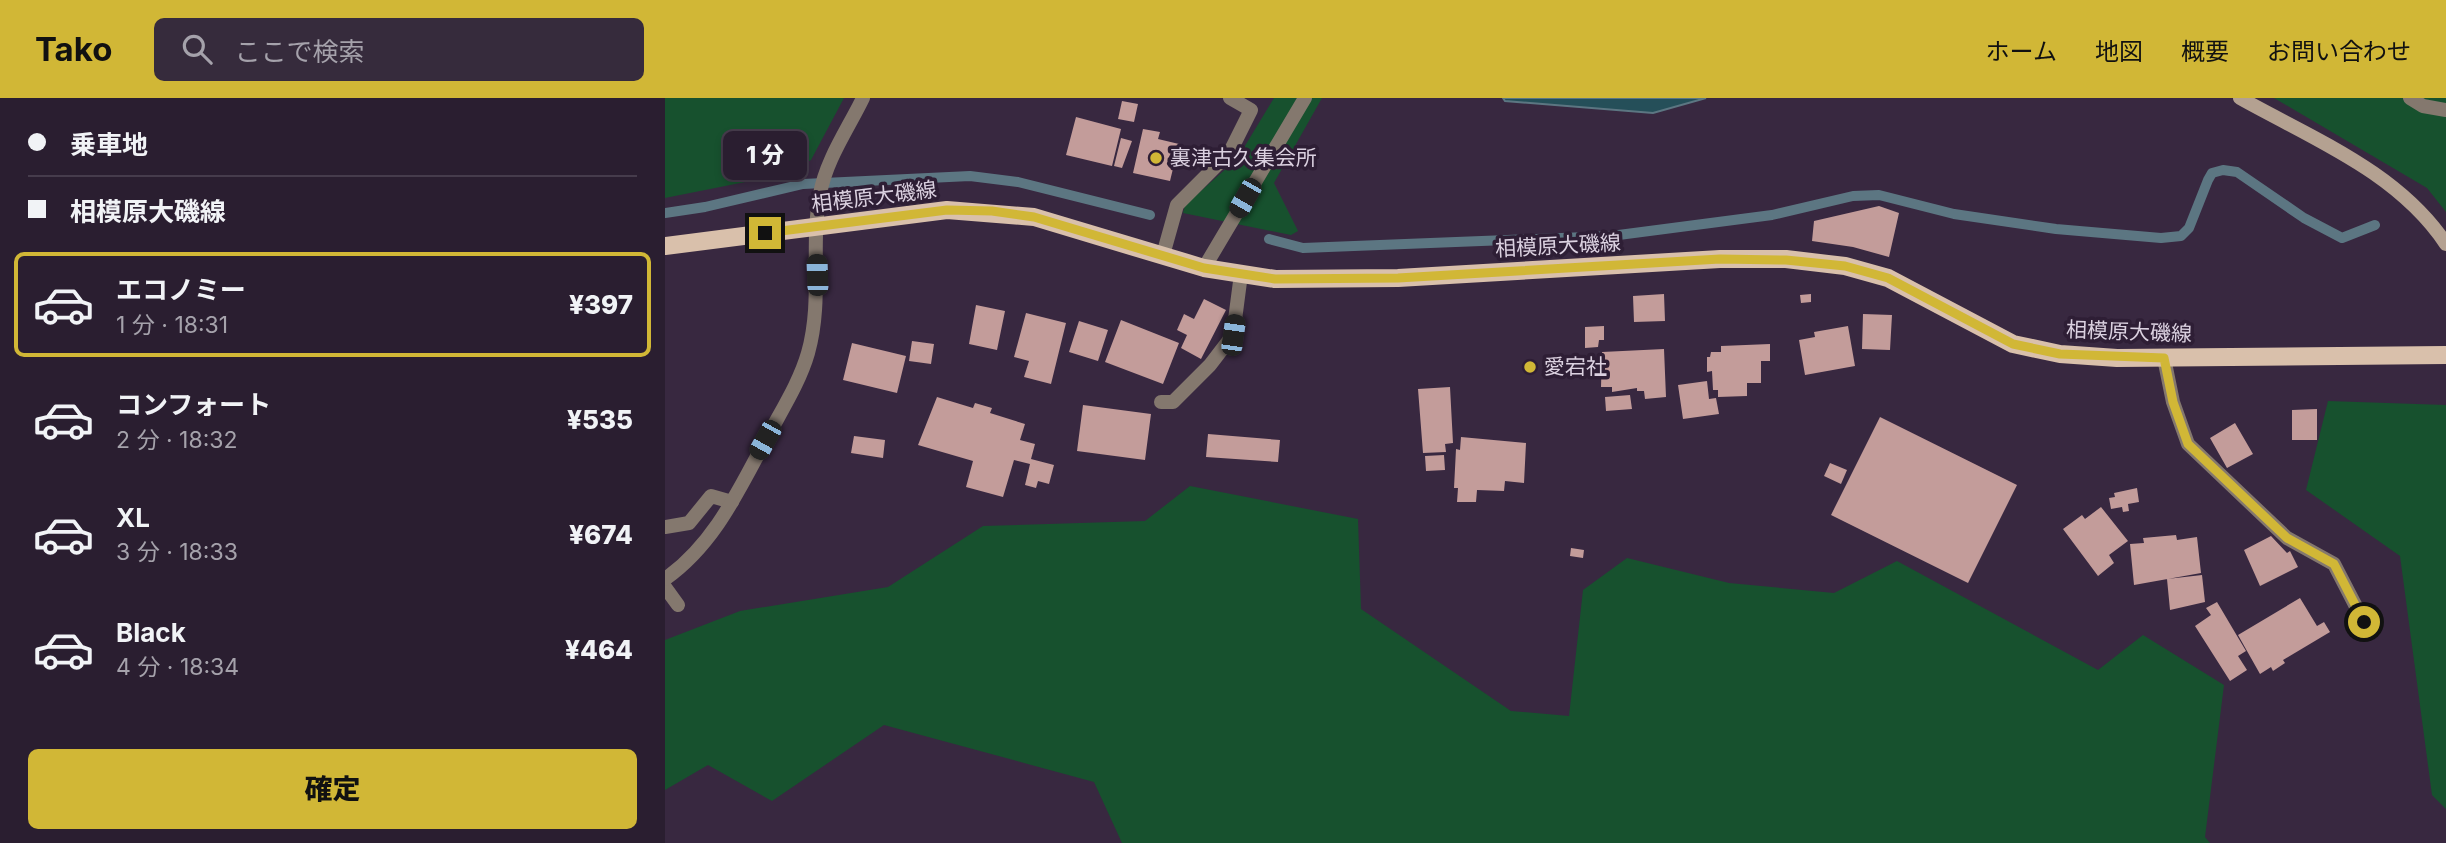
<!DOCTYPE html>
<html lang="ja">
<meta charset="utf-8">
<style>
:root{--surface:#2a1e30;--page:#362b3c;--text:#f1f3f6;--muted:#a5a2ab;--line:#463c4c;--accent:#d1b736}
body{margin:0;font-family:Inter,"Noto Sans JP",sans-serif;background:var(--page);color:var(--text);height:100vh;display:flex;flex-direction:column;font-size:26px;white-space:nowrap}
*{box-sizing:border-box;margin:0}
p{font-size:23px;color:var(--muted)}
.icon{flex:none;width:38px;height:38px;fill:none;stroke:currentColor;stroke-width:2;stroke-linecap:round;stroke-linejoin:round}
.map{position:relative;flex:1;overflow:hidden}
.sheet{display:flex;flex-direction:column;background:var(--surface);width:665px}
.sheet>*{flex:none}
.top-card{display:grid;align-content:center;height:154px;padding:0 28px;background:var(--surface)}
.end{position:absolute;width:32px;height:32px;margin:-16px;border:9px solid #d1b736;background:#111;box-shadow:0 0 0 4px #111}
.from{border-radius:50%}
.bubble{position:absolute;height:49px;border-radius:10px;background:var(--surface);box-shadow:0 4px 10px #0003,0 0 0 2px var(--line);font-size:23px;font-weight:800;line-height:49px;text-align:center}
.car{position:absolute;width:21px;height:42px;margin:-21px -10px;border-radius:9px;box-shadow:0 0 5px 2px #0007;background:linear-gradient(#222 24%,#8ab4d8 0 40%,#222 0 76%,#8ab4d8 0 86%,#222 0)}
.top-card b{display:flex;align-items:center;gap:24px;height:66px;font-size:26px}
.top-card b+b{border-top:2px solid var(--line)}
.top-card i{width:18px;height:18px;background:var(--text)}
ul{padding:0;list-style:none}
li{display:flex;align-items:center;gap:21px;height:105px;margin:0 14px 10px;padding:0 14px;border:4px solid transparent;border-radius:10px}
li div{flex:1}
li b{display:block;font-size:26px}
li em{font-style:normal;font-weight:800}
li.selected{border-color:var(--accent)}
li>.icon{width:63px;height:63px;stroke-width:1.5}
.button{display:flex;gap:14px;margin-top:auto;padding:14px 28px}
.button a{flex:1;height:80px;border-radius:10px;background:var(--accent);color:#111;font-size:28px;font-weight:800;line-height:80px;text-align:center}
header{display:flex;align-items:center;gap:42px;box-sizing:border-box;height:98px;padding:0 35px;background:var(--accent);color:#111}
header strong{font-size:33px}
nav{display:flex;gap:38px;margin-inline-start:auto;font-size:24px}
.search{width:490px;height:63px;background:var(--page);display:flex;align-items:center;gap:18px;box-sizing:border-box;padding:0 24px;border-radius:10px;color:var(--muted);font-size:26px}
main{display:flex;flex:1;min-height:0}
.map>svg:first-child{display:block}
.green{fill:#17512e}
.water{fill:#254f59;stroke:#5c7682;stroke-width:2}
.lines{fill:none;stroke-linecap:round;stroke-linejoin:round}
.stream{stroke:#5c7682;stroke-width:10}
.building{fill:#c39c9a}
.lane{stroke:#84786e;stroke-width:14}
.street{stroke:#84786e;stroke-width:14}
.secondary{stroke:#b4a191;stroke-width:14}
.primary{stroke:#d9c0ab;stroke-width:18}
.route{stroke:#d1b736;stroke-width:9}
.poi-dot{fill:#d1b736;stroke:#2e1e35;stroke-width:2.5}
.labels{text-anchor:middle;stroke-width:7;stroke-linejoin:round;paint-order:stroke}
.poi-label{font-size:21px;fill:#dbd1e0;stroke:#2e1e35;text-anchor:start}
.street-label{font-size:21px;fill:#dbd1e0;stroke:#2e1e35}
</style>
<header>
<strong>Tako</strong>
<div class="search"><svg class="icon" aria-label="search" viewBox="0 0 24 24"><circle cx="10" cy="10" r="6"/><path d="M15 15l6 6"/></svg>ここで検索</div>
<nav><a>ホーム</a><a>地図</a><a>概要</a><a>お問い合わせ</a></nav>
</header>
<main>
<section class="sheet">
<div class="top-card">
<b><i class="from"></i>乗車地</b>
<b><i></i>相模原大磯線</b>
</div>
<ul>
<li class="selected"><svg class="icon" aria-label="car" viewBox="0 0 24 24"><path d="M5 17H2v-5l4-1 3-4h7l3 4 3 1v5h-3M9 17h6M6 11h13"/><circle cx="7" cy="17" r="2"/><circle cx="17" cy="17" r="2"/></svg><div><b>エコノミー</b><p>1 分 · 18:31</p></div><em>¥397</em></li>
<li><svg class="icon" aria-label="car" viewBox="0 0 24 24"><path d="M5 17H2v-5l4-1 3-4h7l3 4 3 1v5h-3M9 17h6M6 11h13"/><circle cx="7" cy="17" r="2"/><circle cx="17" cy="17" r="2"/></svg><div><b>コンフォート</b><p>2 分 · 18:32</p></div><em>¥535</em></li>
<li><svg class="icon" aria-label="car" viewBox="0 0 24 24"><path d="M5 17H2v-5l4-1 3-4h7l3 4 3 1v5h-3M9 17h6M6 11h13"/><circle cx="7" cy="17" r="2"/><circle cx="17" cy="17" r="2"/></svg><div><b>XL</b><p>3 分 · 18:33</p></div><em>¥674</em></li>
<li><svg class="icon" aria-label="car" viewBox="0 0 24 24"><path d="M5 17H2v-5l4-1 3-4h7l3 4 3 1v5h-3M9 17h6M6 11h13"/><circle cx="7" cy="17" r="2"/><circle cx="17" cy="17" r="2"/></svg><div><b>Black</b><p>4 分 · 18:34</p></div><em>¥464</em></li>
</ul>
<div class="button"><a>確定</a></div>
</section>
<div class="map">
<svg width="1781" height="745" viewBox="0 0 1781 745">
<rect width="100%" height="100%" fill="#382840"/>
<!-- green -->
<path class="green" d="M0,0H179L146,62L125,75L0,100Z
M609,0H657L609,85L633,133L626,137L518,115L520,107L572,61Z
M1609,0H1781V114L1762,90Z
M1663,303L1781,307V711L1767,697L1735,458L1641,392Z
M525,388L693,421L696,511L846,613L904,618L918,492L962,460L1064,485L1169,495L1232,463L1433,572L1478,537L1559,587L1540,739L1545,745H457L429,684L219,627L107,703L43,667L0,692V542L75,513L223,489L318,428L480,423Z"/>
<!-- water -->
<path class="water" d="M838,0H1041L988,15L840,3Z"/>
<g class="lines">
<!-- stream -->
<path class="stream" d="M0,115L40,109L138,86L305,78L353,84L485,117
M604,141L638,150L946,138L1107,117L1188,98L1214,97L1289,116L1391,131L1496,140L1516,138L1524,130L1543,82L1547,75L1558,72L1572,74L1639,120L1677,140L1710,127"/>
</g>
<!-- building -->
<path class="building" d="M457,3L473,6L469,24L453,21Z
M411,19L456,31L447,68L401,57Z
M478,31L495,34L493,41L514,46L505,83L468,75Z
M456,40L467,43L457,70L449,68Z
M1214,108L1234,115L1224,159L1188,149L1147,143L1149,123Z
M999,196L1000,223L969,224L968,198Z
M1146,196V204L1136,205L1135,197Z
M539,201L561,212L536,261L516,250L522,237L512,232L519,216L529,221Z
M311,207L340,213L332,252L304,246Z
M361,215L401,225L386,286L359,279L364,263L349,259Z
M1198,216L1227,217L1225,252L1197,251Z
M456,222L514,245L498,286L440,264Z
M414,223L443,232L433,263L404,254Z
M939,228V242H934L933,249L920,250V229Z
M1183,228L1190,268L1140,277L1134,242L1150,239L1149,234Z
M247,243L269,246L266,266L244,263Z
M187,245L241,258L232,295L178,282Z
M1105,246V263H1096V285H1082V298L1053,299V292H1048L1047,273L1042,274V259H1045L1046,254H1056V248Z
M999,251L1001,299L980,301L979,293H972V290L947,294V289H936L937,254Z
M1042,283L1044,301L1051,300L1054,316L1018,321L1013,287Z
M785,289L788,345L780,346L781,354L758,355L753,291Z
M965,297L967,311L941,313L940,299Z
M272,299L308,310L310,305L327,310L325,315L360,326L355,342L370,346L366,361L389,367L384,386L373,383L371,390L360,387L365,366L349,362L338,399L301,389L308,363L253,347Z
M418,307L486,316L480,362L412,353Z
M1652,311V342H1627V312Z
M1215,319L1352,387L1303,485L1166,417Z
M1570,325L1588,356L1562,370L1545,340Z
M543,336L615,342L613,364L541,359Z
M189,338L220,342L218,360L186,355Z
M796,339L861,345L859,385L840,383L839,393L812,392L811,404H792L793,390H789L791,351L795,352Z
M779,357L780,372L761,373L760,358Z
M1165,365L1182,372L1176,386L1159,378Z
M1472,390L1474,404L1463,406L1464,413L1458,414L1457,409L1446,411L1444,400L1450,399L1449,395Z
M1436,409L1463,443L1444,457L1449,465L1433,478L1398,431L1417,417L1420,421Z
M1511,437L1512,442L1532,439L1536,475L1469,487L1465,446L1479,445L1478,440Z
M1606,438L1622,455L1625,453L1633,469L1595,488L1579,452Z
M906,450L919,452L918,460L905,458Z
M1537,477L1540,504L1505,512L1502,481Z
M1635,500L1652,528L1659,524L1665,534L1618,562L1620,565L1608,573L1606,569L1595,576L1573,537Z
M1552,504L1581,553L1573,558L1582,572L1565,583L1530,528L1546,517L1541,510Z"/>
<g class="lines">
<!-- lane -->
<path class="lane" d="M0,429L24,425L46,398L67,404
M0,489L13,507"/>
<!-- street -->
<path class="street" d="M1745,0L1758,8L1781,12
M498,157L512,107L565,54L586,12L565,0
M539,170L640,0
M1499,260L1508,304L1523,346L1622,440L1669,466L1699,524
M496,304H508L545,267L568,237L576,176
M0,481C51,445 75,389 104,336C118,310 135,283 143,255C158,202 145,149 155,96C161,62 183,31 198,0"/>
<!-- secondary -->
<path class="secondary" d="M1575,0C1648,41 1733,74 1781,146"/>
<!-- primary -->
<path class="primary" d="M0,148L282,112L369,119L539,170L610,181L733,180L1055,161H1121L1180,168L1223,180L1348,246L1395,256L1452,260L1781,257"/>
</g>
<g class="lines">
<!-- route -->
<path class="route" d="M100,135L282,112L327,113L369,119L539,170L610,181L733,180L1055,161L1121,162L1180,168L1223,180L1348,246L1395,256L1499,260L1508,304L1523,346L1622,440L1669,466L1699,524"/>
</g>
<!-- markers -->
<g class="poi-dot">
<circle cx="491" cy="60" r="7"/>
<circle cx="865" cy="269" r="7"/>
</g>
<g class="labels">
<!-- poi labels -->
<g class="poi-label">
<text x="505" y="67">裏津古久集会所</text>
<text x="879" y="276">愛宕社</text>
</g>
<!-- street labels -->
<g class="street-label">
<text transform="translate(209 99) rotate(-7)" y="7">相模原大磯線</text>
<text transform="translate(893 148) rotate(-3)" y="7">相模原大磯線</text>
<text transform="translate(1464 234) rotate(2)" y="7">相模原大磯線</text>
</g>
</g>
</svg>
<i class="end from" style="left:1699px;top:524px"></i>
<i class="end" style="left:100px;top:135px"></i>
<div class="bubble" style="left:58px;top:33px;width:84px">1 分</div>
<i class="car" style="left:580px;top:100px;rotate:210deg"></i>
<i class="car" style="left:152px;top:177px;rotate:358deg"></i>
<i class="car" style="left:568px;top:237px;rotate:8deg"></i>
<i class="car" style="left:100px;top:342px;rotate:209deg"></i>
</div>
</main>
